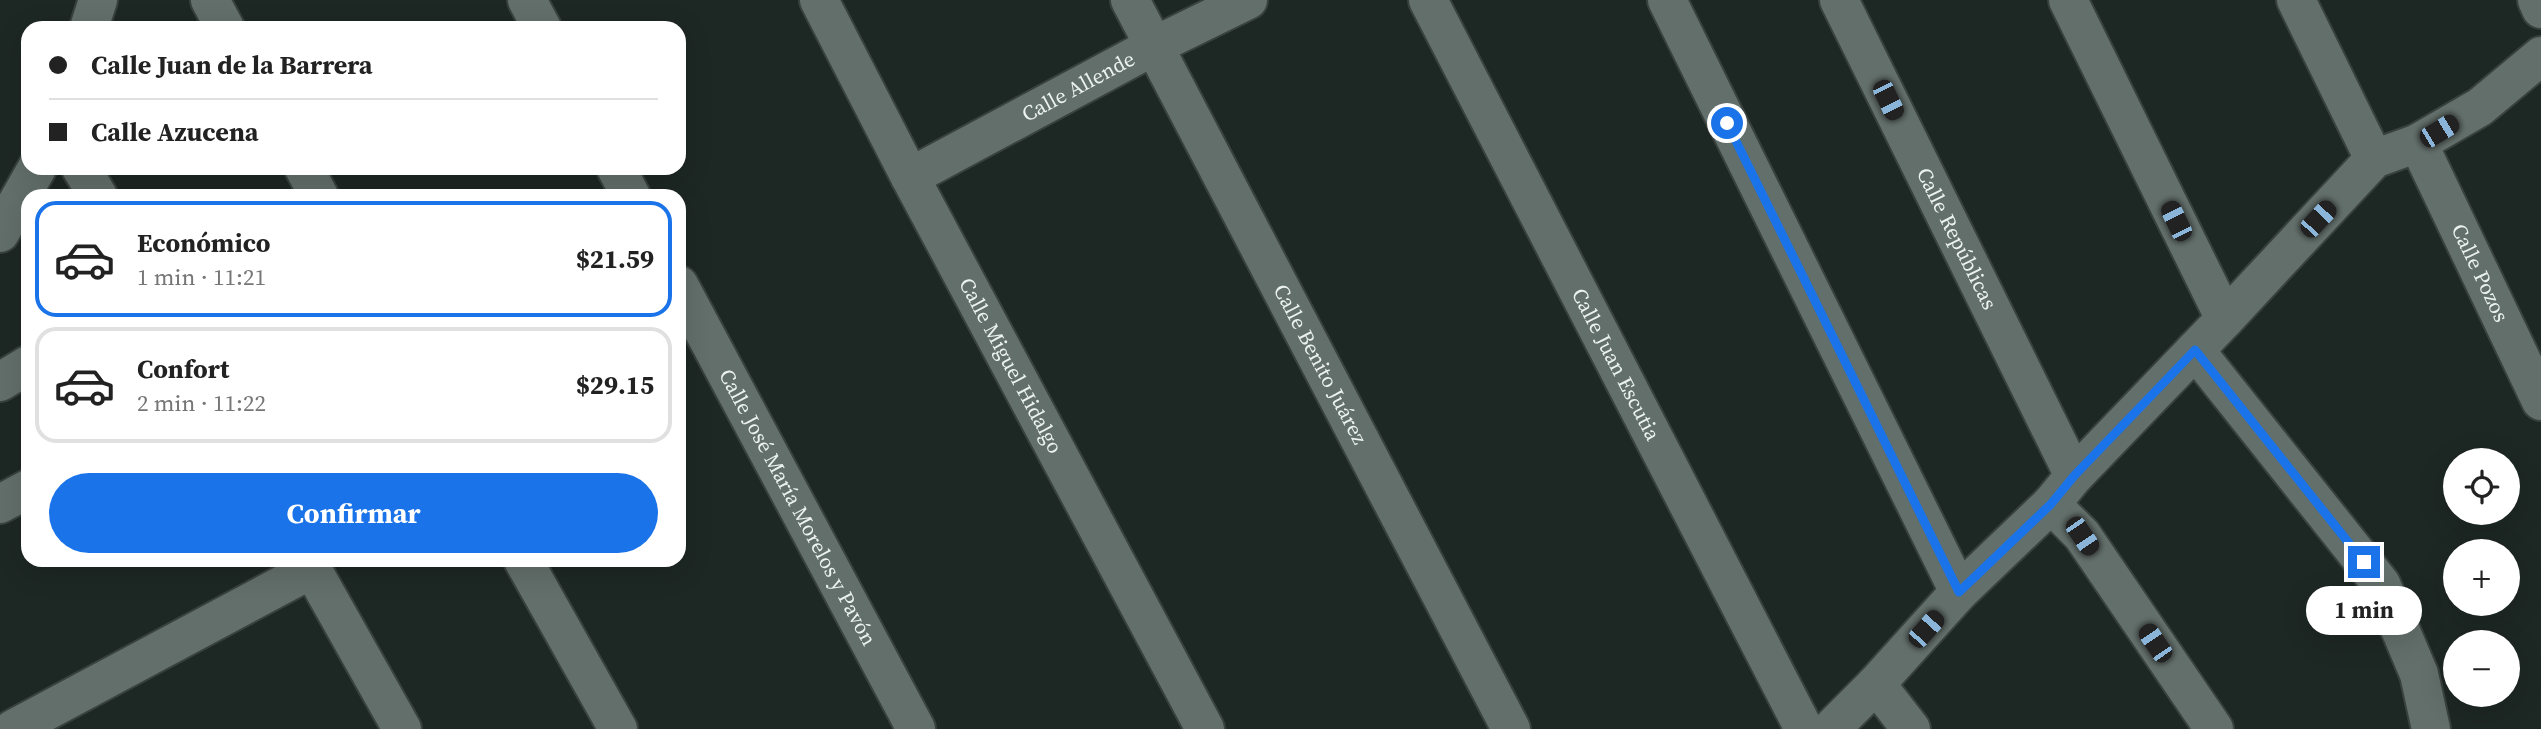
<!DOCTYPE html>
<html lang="es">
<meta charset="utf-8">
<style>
:root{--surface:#fff;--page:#f6f6f6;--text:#222;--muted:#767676;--line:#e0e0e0;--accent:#1a73e8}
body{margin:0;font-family:"Source Serif 4",serif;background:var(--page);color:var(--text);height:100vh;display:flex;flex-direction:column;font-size:26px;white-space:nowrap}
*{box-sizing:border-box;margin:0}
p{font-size:23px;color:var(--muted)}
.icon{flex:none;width:38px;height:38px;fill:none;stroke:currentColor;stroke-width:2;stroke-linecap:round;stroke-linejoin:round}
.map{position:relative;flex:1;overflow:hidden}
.panel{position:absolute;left:21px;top:189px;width:665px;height:378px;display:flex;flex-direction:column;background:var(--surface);border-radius:21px;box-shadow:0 7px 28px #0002}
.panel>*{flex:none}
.top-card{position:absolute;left:21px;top:21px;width:665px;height:154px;border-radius:21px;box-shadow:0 7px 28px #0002;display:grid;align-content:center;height:154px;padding:0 28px;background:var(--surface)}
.fabs{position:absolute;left:2443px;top:448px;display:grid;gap:14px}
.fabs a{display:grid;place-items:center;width:77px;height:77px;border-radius:50%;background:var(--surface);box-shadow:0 7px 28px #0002;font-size:35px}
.end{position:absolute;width:32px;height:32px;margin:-16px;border:9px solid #1a73e8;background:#fff;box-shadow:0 0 0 4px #fff}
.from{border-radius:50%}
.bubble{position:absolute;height:49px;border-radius:24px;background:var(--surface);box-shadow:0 7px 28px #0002;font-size:23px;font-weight:700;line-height:49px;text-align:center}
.car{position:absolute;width:21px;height:42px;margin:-21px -10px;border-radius:9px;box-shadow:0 0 5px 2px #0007;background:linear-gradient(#222 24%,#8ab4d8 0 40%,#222 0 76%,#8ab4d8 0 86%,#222 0)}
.top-card b{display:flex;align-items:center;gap:24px;height:66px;font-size:26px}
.top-card b+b{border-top:2px solid var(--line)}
.top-card i{width:18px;height:18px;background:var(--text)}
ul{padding:12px 0 0;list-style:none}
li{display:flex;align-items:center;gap:21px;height:116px;margin:0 14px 10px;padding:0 14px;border:4px solid var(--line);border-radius:21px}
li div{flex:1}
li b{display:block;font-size:26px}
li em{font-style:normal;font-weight:700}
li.active{border-color:var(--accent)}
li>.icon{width:63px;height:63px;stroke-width:1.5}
.action{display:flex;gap:14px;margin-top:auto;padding:14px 28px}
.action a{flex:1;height:80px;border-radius:42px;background:var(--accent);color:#fff;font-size:28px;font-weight:700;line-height:80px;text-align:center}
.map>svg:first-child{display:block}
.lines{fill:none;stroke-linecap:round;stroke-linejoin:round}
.minor-casing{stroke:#39413f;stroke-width:42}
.minor{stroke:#636f6b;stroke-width:38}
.route{stroke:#1a73e8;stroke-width:9}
.labels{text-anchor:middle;stroke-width:7;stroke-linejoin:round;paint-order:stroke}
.street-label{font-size:21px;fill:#ebf2ef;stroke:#0a0e0d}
</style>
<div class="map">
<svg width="2541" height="729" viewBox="0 0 2541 729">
<rect width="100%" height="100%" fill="#1d2723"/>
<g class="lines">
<!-- minor casing -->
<g class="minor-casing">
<g id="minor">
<path d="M210,0L225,28"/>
<path d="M527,0L542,28"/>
<path id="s1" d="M819,0L910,177L1205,729"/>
<path id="s2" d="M1130,0L1511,729"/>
<path id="s3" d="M1428,0L1804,729"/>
<path d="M1667,0L1959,592"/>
<path id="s4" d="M1839,0L2074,476"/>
<path d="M2068,0L2225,319"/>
<path d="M2296,0L2374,159"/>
<path d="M2537,0L2541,9"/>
<path d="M89,28L98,0"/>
<path id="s5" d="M2418,143L2541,401"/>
<path d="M81,168L98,196"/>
<path d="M304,168L319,196"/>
<path d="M616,168L631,196"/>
<path id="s6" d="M910,177L1154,46L1248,0"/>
<path d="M0,233L37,168"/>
<path id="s7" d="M679,285L916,729"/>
<path d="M2195,350L2381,584L2419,674L2431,729"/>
<path d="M0,382L28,365"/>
<path d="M0,504L28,489"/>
<path d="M2051,504L2082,535L2214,729"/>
<path d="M307,560L402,729"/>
<path d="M523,560L618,729"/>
<path d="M1876,684L1911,729"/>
<path d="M13,729L312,569"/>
<path d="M1831,729L1876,684L1959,592L2051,504L2074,476L2225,319L2374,159L2418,143L2480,107L2541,56"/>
</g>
</g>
<!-- minor -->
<use href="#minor" class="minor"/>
</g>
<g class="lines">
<!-- route -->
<path class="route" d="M1727,123L1959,592L2051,504L2074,476L2195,350L2364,562"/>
</g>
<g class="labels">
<!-- street labels -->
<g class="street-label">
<text dy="7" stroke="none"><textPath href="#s6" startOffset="191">Calle Allende</textPath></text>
<text dy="7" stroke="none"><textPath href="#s4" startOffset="266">Calle Repúblicas</textPath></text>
<text dy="7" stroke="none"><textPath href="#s5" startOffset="144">Calle Pozos</textPath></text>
<text dy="7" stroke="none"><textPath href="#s3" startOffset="410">Calle Juan Escutia</textPath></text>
<text dy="7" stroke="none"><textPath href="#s1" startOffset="413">Calle Miguel Hidalgo</textPath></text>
<text dy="7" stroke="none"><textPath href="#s2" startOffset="411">Calle Benito Juárez</textPath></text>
<text dy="7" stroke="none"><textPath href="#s7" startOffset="252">Calle José María Morelos y Pavón</textPath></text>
</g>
</g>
</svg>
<div class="fabs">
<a><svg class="icon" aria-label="locate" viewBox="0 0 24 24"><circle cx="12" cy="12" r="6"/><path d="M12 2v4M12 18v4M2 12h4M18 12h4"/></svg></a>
<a>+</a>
<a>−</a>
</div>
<i class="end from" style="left:1727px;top:123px"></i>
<i class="end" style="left:2364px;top:562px"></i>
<div class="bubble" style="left:2306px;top:586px;width:116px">1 min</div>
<i class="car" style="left:1888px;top:100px;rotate:154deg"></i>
<i class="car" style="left:2439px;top:131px;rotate:59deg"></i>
<i class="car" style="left:2318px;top:219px;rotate:43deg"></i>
<i class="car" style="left:2176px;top:221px;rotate:334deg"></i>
<i class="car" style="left:2082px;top:536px;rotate:146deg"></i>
<i class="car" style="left:1926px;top:629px;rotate:42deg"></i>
<i class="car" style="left:2155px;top:643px;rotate:326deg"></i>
<div class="top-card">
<b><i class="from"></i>Calle Juan de la Barrera</b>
<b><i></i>Calle Azucena</b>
</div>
<section class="panel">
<ul>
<li class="active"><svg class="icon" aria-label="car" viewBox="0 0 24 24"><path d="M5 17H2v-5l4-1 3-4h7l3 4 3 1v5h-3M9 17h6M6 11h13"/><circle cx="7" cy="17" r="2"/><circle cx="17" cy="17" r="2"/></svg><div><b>Económico</b><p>1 min · 11:21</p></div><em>$21.59</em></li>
<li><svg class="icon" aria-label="car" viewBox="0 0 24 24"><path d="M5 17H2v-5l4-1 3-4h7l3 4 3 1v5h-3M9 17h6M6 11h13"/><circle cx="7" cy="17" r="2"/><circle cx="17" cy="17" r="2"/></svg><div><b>Confort</b><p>2 min · 11:22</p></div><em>$29.15</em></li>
</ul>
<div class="action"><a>Confirmar</a></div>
</section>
</div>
